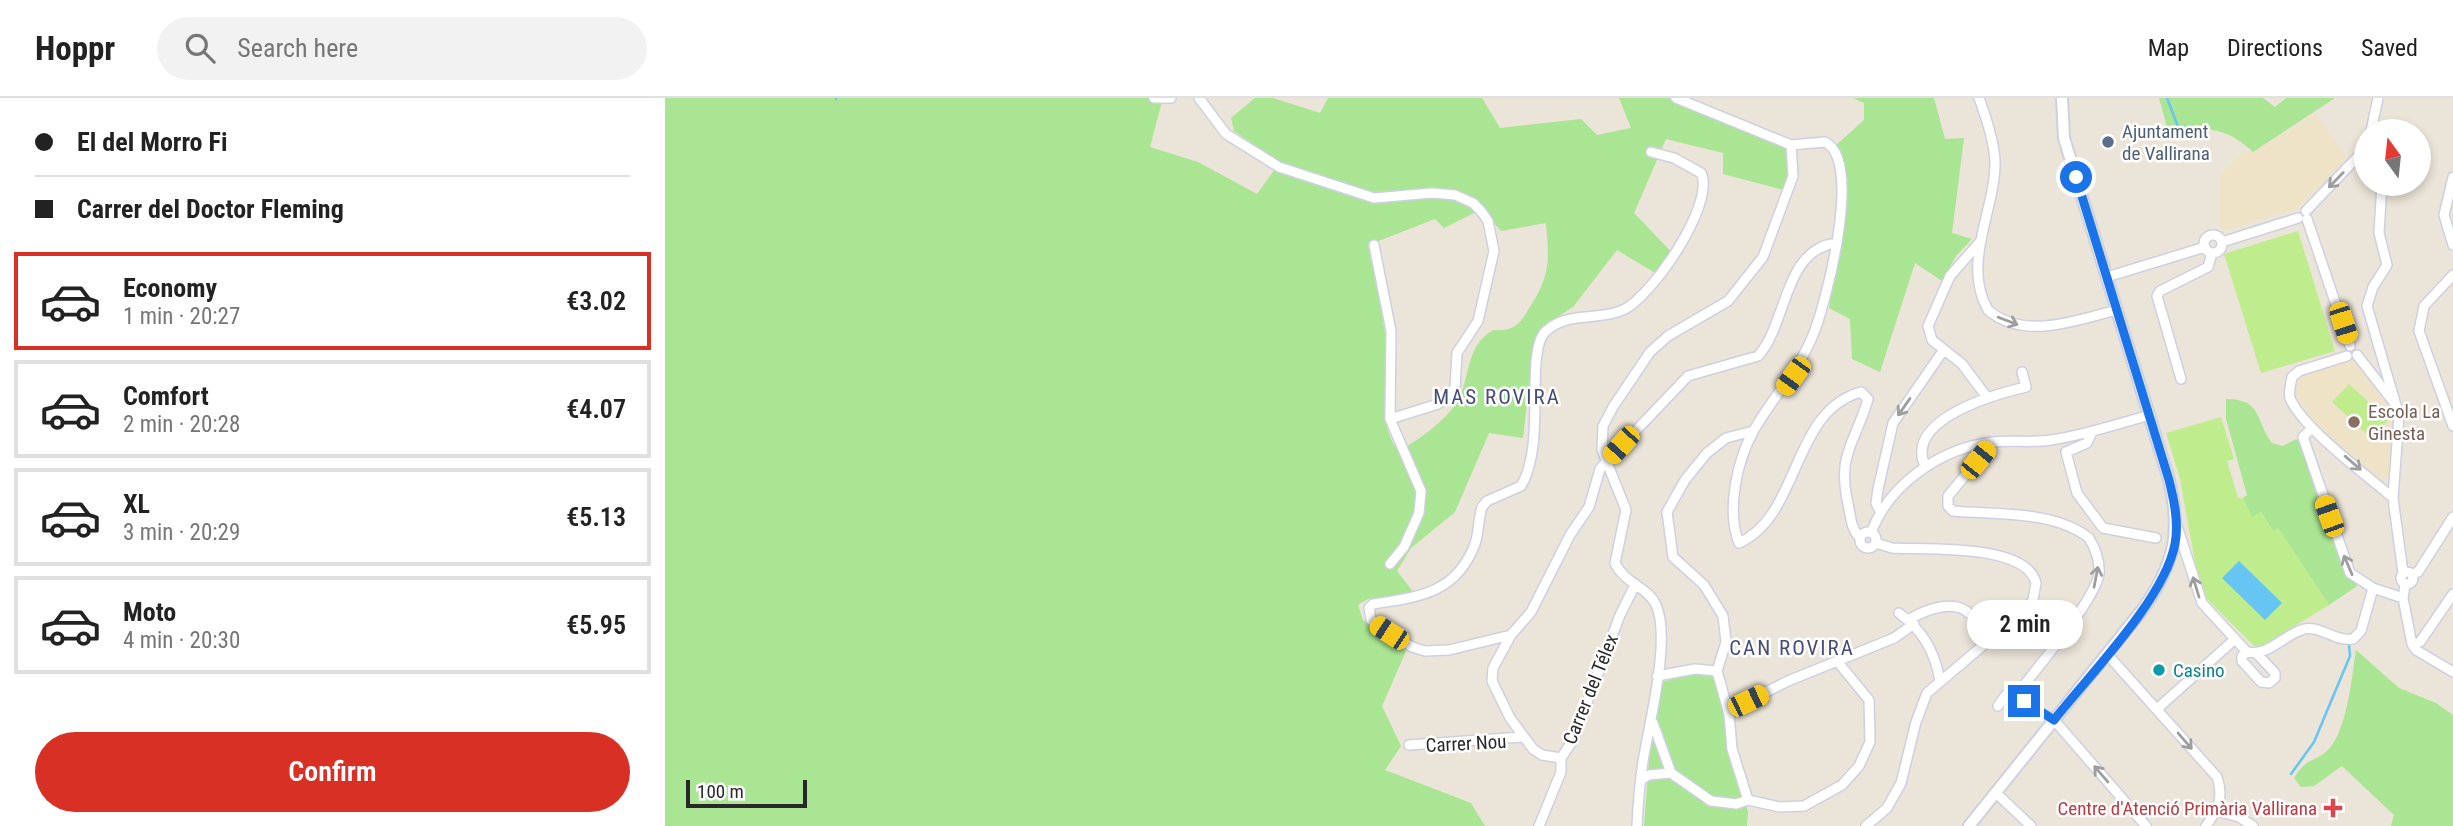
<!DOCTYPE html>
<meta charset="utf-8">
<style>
:root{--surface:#fff;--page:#f2f2f2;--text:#222;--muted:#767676;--line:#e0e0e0;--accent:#d93025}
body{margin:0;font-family:"Roboto Condensed",sans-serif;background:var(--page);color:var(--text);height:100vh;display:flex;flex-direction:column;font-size:26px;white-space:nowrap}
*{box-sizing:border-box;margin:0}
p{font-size:23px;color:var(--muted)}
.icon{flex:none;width:38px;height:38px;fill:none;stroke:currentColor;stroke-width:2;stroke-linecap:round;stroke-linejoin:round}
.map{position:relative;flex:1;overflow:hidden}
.side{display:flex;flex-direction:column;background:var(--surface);width:665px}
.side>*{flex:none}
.hud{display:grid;align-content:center;height:154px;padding:0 35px;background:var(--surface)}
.needle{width:46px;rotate:345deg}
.controls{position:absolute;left:1689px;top:21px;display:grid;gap:14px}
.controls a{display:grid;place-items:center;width:77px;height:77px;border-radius:50%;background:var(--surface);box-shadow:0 4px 10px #0003;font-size:35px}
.scale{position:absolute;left:21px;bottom:18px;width:121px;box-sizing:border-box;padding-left:7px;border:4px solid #282828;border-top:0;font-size:19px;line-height:24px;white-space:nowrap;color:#282828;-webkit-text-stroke:5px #fff;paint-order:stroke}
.end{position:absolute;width:32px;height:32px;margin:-16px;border:9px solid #1a73e8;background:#fff;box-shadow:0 0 0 4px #fff}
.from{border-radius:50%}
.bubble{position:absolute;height:49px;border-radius:24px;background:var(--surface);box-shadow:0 4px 10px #0003;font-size:23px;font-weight:600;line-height:49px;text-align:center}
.car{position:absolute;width:21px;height:42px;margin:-21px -10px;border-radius:9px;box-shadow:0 0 5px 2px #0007;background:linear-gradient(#f5c518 24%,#345 0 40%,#f5c518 0 76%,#345 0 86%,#f5c518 0)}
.hud b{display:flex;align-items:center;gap:24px;height:66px;font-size:26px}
.hud b+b{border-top:2px solid var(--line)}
.hud i{width:18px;height:18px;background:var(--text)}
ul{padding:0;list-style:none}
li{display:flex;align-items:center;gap:21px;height:98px;margin:0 14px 10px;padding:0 21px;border:4px solid var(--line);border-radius:0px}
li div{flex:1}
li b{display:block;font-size:26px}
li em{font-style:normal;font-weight:600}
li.selected{border-color:var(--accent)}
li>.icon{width:63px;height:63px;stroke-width:1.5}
.action{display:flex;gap:14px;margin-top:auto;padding:14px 35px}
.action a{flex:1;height:80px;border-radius:42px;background:var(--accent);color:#fff;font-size:28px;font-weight:600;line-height:80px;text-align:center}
header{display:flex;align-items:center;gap:42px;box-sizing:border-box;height:98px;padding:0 35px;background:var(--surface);border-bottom:2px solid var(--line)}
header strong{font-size:33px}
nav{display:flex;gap:38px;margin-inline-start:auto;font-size:24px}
.search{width:490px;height:63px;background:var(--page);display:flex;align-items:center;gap:18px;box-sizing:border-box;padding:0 24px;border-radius:38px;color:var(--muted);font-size:26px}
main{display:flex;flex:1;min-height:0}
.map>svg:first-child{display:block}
.education{fill:#eee3c6}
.green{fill:#a9e592;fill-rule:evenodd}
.pitch{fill:#bfed8d}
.water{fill:#66c5f3}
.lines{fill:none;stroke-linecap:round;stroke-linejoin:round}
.stream{stroke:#66c5f3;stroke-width:2.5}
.minor-casing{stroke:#ced0e2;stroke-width:12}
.tertiary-casing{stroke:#ced0e2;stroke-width:14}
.minor{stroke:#fff;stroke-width:9}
.tertiary{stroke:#fff;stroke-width:10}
.oneway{stroke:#9e9e9e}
.route{stroke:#1a73e8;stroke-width:9}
.service-dot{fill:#5c6f8a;stroke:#fff;stroke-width:2.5}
.education-dot{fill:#8d6e63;stroke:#fff;stroke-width:2.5}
.culture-dot{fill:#0f9aa8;stroke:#fff;stroke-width:2.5}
.health-dot{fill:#e0444e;stroke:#fff;stroke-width:2.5}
.labels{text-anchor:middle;stroke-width:5;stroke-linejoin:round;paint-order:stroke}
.service-label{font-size:19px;fill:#4e5e75;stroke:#fff;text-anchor:start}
.education-label{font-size:19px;fill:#785e54;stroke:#fff;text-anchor:start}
.culture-label{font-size:19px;fill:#0d838f;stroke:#fff;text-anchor:start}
.street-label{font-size:19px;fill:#282828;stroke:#fff}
.health-label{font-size:19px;fill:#be3a42;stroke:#fff;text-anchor:end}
.neighbourhood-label{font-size:21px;letter-spacing:2px;fill:#474d7a;stroke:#fff}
</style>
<header>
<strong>Hoppr</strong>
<div class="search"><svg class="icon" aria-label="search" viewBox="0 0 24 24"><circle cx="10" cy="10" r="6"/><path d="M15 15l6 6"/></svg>Search here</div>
<nav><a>Map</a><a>Directions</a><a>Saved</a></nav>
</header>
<main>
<section class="side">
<div class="hud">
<b><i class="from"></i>El del Morro Fi</b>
<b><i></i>Carrer del Doctor Fleming</b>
</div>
<ul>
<li class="selected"><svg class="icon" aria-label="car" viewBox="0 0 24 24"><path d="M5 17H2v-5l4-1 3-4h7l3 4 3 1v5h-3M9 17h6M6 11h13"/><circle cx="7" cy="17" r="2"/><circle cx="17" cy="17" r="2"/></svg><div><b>Economy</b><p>1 min · 20:27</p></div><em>€3.02</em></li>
<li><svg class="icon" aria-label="car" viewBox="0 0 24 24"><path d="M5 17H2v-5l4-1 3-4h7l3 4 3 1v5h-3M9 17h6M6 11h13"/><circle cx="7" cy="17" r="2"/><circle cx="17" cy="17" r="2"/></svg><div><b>Comfort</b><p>2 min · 20:28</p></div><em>€4.07</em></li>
<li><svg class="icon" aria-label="car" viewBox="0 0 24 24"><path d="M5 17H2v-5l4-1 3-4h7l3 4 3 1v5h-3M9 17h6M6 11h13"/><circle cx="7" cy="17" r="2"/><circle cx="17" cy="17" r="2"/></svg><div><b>XL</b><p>3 min · 20:29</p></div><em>€5.13</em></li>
<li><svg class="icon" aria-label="car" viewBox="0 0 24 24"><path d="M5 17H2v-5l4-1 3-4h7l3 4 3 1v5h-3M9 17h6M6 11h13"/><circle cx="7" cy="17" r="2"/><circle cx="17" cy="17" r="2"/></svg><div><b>Moto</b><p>4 min · 20:30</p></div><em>€5.95</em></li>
</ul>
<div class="action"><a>Confirm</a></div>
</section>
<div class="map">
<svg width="1788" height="728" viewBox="0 0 1788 728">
<rect width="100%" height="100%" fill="#ebe4d8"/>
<!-- education -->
<path class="education" d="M1650,15L1682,61L1634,110L1559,133L1555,127V77L1579,53L1588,55Z
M1685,262L1690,263L1729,318L1724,378L1717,383L1651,326L1630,295L1631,281L1636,277Z"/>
<!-- green -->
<path class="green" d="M0,0H498L485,49L533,64L592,96L615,64L569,33L566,20L590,0H608L655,15L663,0H817L835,30L916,21L932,37L966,30L954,0H1010L1100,34L1125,53L1123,93L1058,76V55L1001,41L969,115L1013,161L995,178L952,152L908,209L875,230L868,249L858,340L824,335L790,414L746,450L732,473L749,495L703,501L693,507L698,522L741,553L717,608L736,648L720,672L806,705L820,728H0ZM817,111L836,133L881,125C884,162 886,176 865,209C855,226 849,234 828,232C800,248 806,280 792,304C780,323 753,343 733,353C709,320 725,280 721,243C717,211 709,179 703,147L770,121L779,130Z
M1188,0H1269L1280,41L1299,40L1287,135L1307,141L1291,158L1277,183L1250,165L1215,274L1187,261L1185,221L1164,210L1180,71L1169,49L1199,22V5Z
M1494,0H1598L1610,9L1621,0H1670L1588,54C1560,28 1539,27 1505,40Z
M1561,301C1598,301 1590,323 1607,345L1618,348L1631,341L1635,344C1651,391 1663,447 1692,488L1664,507L1613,430L1608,433L1596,414L1587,420L1578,400L1582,397L1561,321Z
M1691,552L1734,590L1771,605L1788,617V728H1726L1729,717L1677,668L1649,688L1636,689L1629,680C1643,658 1647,666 1662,653C1682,635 1687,578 1691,552Z
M1036,574L1052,581L1063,612L1065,648L1083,714L1082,728H979L984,662L997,584Z"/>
<!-- pitch -->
<path class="pitch" d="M1633,133L1670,253L1596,275L1559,156Z
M1684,286L1723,322L1706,340L1667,304Z
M1556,319L1569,361L1562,363L1573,400H1578L1587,419L1596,414L1608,433L1613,430L1664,507L1595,549H1590L1541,500L1530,464L1515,381L1501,335Z"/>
<!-- water -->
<path class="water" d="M1574,463L1617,505L1600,522L1557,480Z"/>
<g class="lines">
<!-- stream -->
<path class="stream" d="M171,0V1
M1502,0L1515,34
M1626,676L1649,644L1685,558L1684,547"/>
<!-- minor casing -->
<g class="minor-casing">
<path id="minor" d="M489,0H506
M534,0L561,36L614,69L709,100L767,95L790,97L808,105L816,113L823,123L829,153L813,223L792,255L790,290L773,306L725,321
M1314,0C1321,19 1329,42 1330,63C1331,111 1296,165 1323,212C1359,243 1412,222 1452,212
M1706,33L1713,0
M1126,47L1160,44C1198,63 1162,199 1150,232C1136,270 1109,297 1089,332C1072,362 1061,413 1074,445C1136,417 1126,313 1196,294L1203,301C1189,349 1171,355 1184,411C1186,422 1187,432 1195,440
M986,54L1009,60L1036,75C1051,105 987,199 958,212C933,223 903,213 881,233C859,253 882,346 856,388L822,403L817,409C813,421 814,434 810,446C791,496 753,499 708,506L704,510L706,522L747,549L760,553L784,552L846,537L866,514L905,437L924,409L935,371L941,364L1023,278L1093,258C1123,225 1118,152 1171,145
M1788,79L1779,117L1788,147
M1717,86L1714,135L1722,167L1708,189L1702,208L1730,304
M1641,113L1701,50
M1642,121L1685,248
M1539 146a9 9 0 1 1 18 0a9 9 0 1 1-18 0Z
M1315,144L1285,178L1263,228L1267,242L1297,266L1321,298
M1557,144L1633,120
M709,147L726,233L725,321L756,393L754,415L739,449L725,466
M1788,177L1759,208L1754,233L1788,328
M1442,179L1540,149
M1692,257L1731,307L1734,318L1728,400L1738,475
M1682,258L1634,273L1627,279C1626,286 1623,294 1625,300C1637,330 1702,377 1728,400
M1516,281L1492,198L1495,193L1543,169L1547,155
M1647,330L1638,339L1685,475L1708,490L1738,500
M1427,334L1422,345L1401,354L1412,395L1438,430L1491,440
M1328,344L1283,398V408L1288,413C1330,417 1389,412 1424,440C1430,450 1435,464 1434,476C1430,502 1371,571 1353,595
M1260,368C1239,321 1331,296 1361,289L1357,274
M1214,411L1211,405L1213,391L1228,325L1278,253
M1511,425L1537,505L1582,554C1605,558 1618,537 1639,531C1655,527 1670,544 1688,541L1696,533L1708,490
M1195 442a8 8 0 1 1 16 0a8 8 0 1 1-16 0Z
M1206,435C1224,386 1276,350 1328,344C1347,342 1367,345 1386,342C1420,337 1452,326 1485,317
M1736 480a6 6 0 1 1 12 0a6 6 0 1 1-12 0Z
M1747,476L1753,474L1788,419
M1740,487L1738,500L1747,546L1755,544L1788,496
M1234,515C1258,533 1269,552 1275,582
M1243,522C1260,512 1289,500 1305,516
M846,537L828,570L827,583L845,620L868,651L877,657L896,660L908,642L955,517L969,489
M1747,546L1751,552L1788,574
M1582,554L1577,558V563L1596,584L1604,585L1610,580V575L1592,556
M1442,556L1552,679C1559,699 1553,711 1541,728
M992,578L1030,571L1052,573
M1353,595L1367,610L1389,622L1481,728
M1333,608L1341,597L1353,595
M1492,611L1570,541
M1063,613L1123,583L1229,540L1249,526
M988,625L1006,675L1046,703L1071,706L1083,702L1115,709L1139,708L1177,687L1194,668L1205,644L1204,602L1172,563
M744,647L857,639
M976,682L984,677L1006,675
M1331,695L1366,728
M1083,702L1067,651L1064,616L1052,573L1061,544L1058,518L1039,487L1008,459L1002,414L1020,382L1042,355L1061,340L1088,333
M1552,713L1574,719L1588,728
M874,728L896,674V660
M972,728C973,704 975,681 979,658C985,622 1006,540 991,507C983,489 960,486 950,465L961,412L937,352L938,328L948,309L985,254L1003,238L1063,203L1098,159L1128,78L1126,47L1011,0
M1201,728L1222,710L1236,685L1251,624L1262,595L1362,510L1368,502L1371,485C1361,445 1261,452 1227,450L1211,445"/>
</g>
<!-- tertiary casing -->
<g class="tertiary-casing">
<path id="tertiary" d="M1304,728L1478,511C1509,467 1517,435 1504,382L1399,40L1397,0"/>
</g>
<!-- minor -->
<use href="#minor" class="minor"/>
<!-- tertiary -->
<use href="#tertiary" class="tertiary"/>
</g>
<!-- one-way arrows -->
<defs><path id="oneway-shaft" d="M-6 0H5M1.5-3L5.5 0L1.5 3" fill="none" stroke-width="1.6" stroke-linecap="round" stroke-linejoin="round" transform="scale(1.75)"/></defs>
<g class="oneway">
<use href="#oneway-shaft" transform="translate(1671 82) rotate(134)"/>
<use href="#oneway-shaft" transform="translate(1343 223) rotate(21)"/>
<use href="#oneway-shaft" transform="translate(1239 309) rotate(125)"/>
<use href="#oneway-shaft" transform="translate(1688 365) rotate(41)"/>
<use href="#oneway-shaft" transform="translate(1683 467) rotate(-113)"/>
<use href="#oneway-shaft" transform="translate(1431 479) rotate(-79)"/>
<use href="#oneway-shaft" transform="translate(1531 489) rotate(-107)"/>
<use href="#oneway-shaft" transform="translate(1520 643) rotate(49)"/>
<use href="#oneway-shaft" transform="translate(1436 676) rotate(-131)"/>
</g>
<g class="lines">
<!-- route -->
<path class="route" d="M1359,603L1389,622C1425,576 1499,502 1510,446C1514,425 1509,402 1504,382L1411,79"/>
</g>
<!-- markers -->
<circle class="service-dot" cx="1443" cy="44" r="7"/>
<circle class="education-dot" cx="1689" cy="324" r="7"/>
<circle class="culture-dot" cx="1494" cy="572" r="7"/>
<path class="health-dot" d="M1664.5 699.5h7v7h7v7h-7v7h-7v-7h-7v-7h7z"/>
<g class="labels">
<!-- service labels -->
<g class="service-label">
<text x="1457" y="40">Ajuntament<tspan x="1457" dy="22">de Vallirana</tspan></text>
</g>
<!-- education labels -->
<g class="education-label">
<text x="1703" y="320">Escola La<tspan x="1703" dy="22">Ginesta</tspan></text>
</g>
<!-- culture labels -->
<g class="culture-label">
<text x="1508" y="579">Casino</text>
</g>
<!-- street labels -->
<g class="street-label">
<text transform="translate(925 591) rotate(-68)" y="7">Carrer del Télex</text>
<text transform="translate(801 645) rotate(-3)" y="7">Carrer Nou</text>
</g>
<!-- health labels -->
<g class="health-label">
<text x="1652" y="717">Centre d'Atenció Primària Vallirana</text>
</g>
<!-- neighbourhood labels -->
<g class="neighbourhood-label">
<text x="832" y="306">MAS ROVIRA</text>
<text x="1127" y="557">CAN ROVIRA</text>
</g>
</g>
</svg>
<div class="controls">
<a><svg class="needle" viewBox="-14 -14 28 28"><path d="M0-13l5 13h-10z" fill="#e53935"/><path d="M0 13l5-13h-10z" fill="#767676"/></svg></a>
</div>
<div class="scale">100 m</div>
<i class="end from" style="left:1411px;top:79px"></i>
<i class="end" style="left:1359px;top:603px"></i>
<div class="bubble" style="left:1302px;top:502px;width:116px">2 min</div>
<i class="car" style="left:1678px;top:225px;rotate:162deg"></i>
<i class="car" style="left:1128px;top:278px;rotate:216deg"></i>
<i class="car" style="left:956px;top:347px;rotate:222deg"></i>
<i class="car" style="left:1313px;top:362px;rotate:39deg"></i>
<i class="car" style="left:1664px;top:418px;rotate:340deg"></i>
<i class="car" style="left:724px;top:535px;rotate:303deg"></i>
<i class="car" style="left:1083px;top:603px;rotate:64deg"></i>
</div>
</main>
